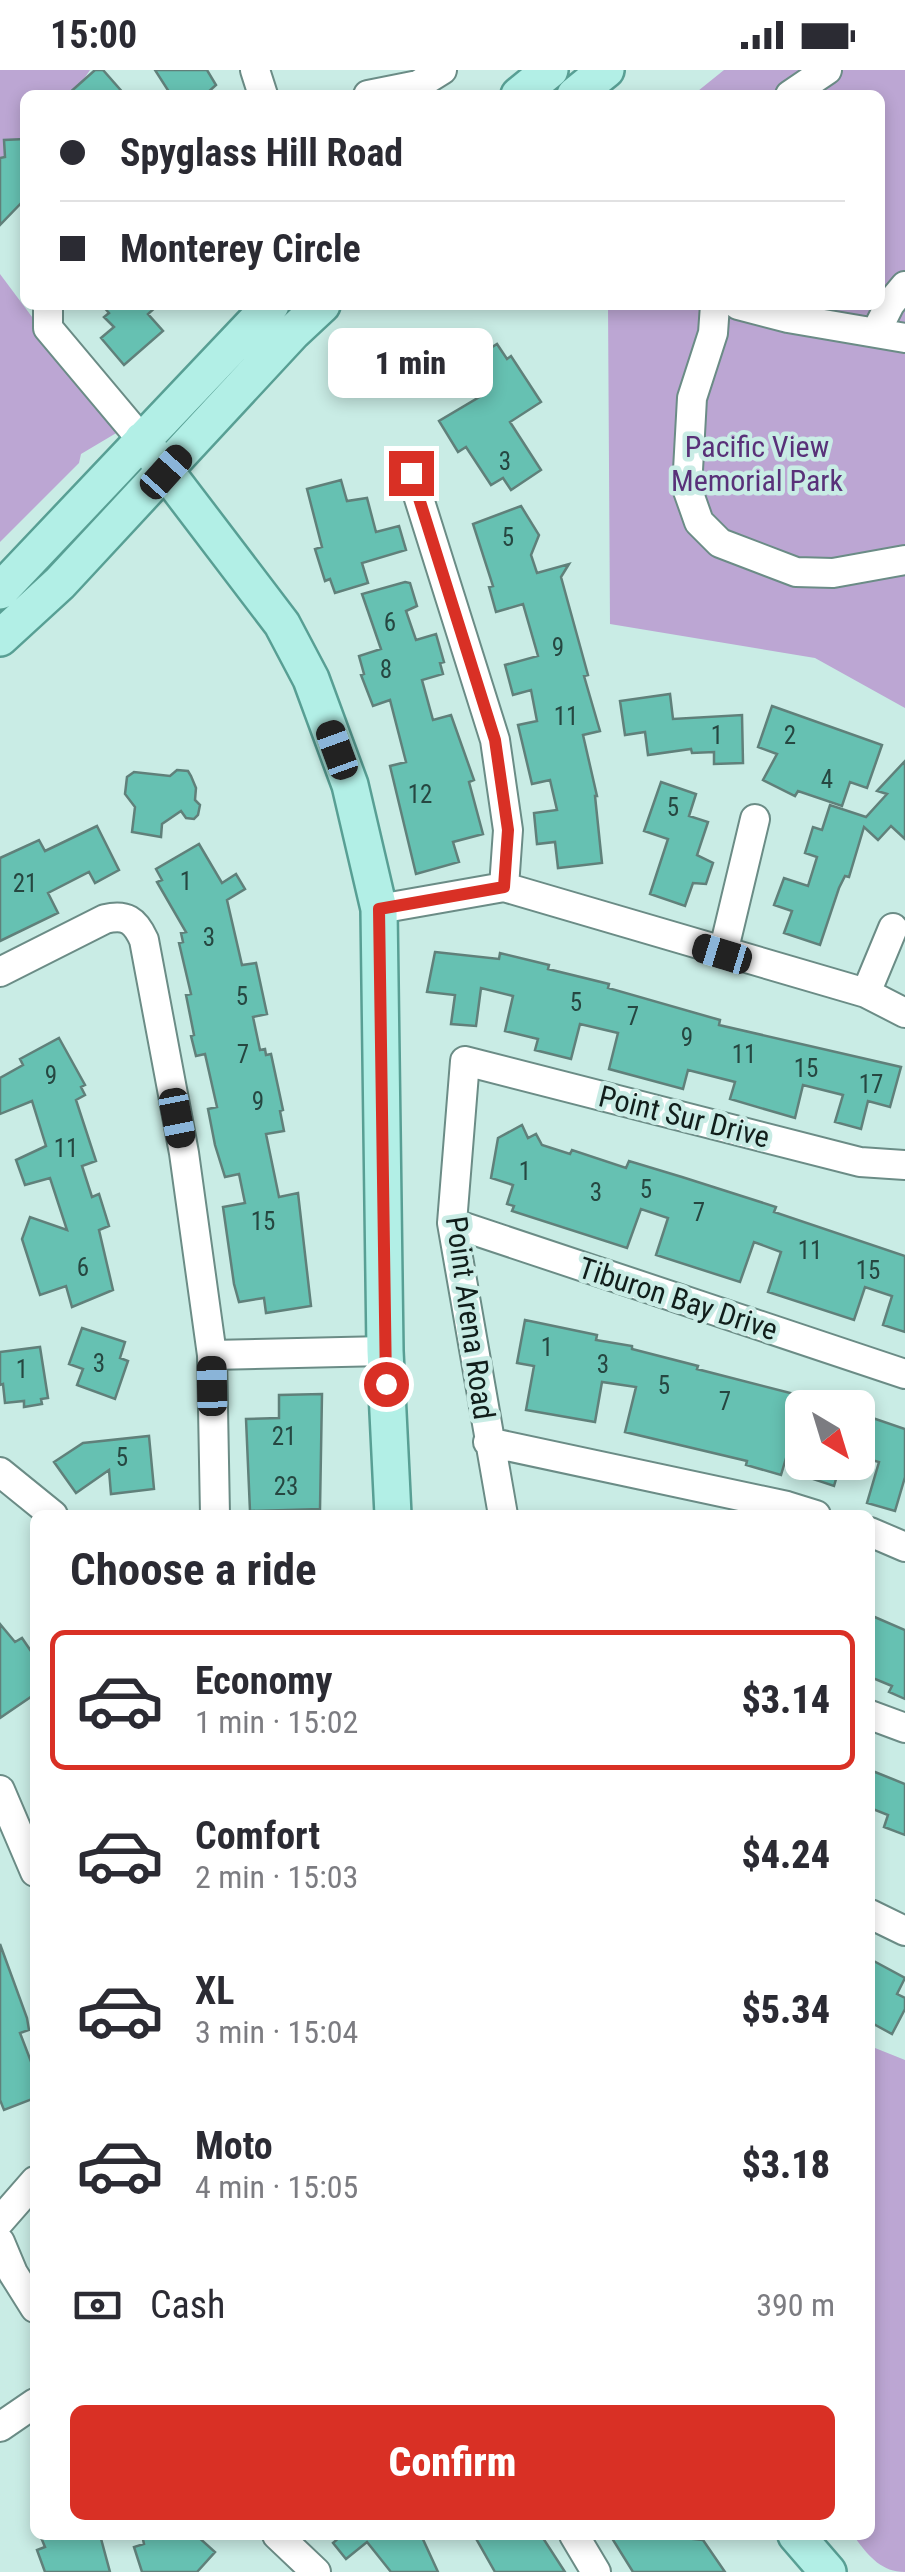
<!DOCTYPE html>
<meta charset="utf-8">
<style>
:root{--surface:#fff;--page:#f2f2f3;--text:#2b2b33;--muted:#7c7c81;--line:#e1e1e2;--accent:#d93025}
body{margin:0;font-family:"Roboto Condensed",sans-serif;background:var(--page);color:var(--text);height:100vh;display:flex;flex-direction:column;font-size:38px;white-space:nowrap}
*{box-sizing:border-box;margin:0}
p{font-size:32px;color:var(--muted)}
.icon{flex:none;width:55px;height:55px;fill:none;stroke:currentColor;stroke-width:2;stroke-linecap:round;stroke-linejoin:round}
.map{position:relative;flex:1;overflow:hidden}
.drawer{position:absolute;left:30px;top:1440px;width:845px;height:1030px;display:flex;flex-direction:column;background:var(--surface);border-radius:15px;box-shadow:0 5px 15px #0003}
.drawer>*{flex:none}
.top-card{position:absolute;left:20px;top:20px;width:865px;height:220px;border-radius:15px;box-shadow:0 5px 15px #0003;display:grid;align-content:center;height:220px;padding:0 40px;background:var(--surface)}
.needle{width:65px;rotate:142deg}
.fabs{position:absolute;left:785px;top:1320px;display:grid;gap:20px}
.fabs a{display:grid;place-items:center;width:90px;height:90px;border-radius:15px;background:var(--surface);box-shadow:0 5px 15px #0003;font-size:50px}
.end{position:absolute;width:45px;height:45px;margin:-22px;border:12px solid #d93025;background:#fff;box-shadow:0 0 0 5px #fff}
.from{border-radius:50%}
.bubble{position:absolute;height:70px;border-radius:15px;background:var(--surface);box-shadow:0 5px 15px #0003;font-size:32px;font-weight:800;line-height:70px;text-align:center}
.car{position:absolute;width:30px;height:60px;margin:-30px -15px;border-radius:12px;box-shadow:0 0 8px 2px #0007;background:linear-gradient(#222 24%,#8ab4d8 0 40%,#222 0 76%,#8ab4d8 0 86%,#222 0)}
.top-card b{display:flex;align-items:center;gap:35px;height:95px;font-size:38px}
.top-card b+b{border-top:2px solid var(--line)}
.top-card i{width:25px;height:25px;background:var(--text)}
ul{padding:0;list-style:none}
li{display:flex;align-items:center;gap:30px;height:140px;margin:0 20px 15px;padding:0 20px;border:5px solid transparent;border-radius:15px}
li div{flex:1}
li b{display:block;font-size:38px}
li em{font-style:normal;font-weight:800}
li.selected{border-color:var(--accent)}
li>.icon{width:90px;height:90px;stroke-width:1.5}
h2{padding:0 40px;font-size:45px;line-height:120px}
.pay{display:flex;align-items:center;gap:25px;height:110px;padding:0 40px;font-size:38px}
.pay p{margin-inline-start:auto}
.primary-button{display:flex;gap:20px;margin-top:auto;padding:20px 40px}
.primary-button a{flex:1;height:115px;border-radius:15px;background:var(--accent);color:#fff;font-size:40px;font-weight:800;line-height:115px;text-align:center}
.status{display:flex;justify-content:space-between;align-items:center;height:70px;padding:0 50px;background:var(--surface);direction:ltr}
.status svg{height:28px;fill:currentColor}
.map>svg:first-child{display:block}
.green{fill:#bca6d3}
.building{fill:#66c1b2;stroke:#60807a;stroke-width:2.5}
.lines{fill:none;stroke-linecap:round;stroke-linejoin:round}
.minor-casing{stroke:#6b8c86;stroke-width:32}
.major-casing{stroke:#589f94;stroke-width:40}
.minor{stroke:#fff;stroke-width:28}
.major{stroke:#b2efe6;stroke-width:35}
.route{stroke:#d93025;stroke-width:12}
.labels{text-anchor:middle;stroke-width:9;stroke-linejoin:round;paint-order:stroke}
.number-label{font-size:25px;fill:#264741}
.park-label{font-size:30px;fill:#593179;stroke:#c9ece5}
.street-label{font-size:30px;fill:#111e1b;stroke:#c9ece5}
</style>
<div class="status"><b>15:00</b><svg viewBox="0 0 49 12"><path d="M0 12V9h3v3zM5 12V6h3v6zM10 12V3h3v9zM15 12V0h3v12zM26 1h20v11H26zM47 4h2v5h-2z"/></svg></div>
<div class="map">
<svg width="905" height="2502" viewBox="0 0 905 2502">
<rect width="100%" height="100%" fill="#c9ece5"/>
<!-- green -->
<path class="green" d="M0,0H90L73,25H25V94L0,130Z
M724,0H905V638L815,588L610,554L608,235H880V25H693Z
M0,204L118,362L81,384L79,393L0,472Z
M870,1976L905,1990V2502C880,2502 867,2484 853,2465H870Z"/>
<!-- building -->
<path class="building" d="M95,0H103L125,25H67Z
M155,0H207L216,15L205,25H171Z
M25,69V129L0,155V88L5,87L4,70Z
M102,235H158L148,244L163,261L124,295L101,268L114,257L104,247L109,243Z
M497,274L507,289L511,286L541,332L510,352L541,400L511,420L503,408L491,415L466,377L458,382L439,351L486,323L467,293Z
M341,410L347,431L367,428L376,462L399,456L406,480L362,493L368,513L335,523L330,509L325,511L315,479L322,477L307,419Z
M521,436L539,465L531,485L537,503L569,494L561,507L588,605L584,606L600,661L583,665L597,726H595L602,793L558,798L555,772L537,774L534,743L557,740L550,710L532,714L518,655L537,651L531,620L513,625L505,595L538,586L523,534L496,542L489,517L493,516L473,454Z
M405,512L410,513L417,536L406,541L416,570L436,564L444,592L440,593L443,604L422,610L433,650L451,645L474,710L469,712L483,764L453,772L459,792L416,804L390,696L406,692L390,630L373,636L361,605L364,604L359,586L381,579L362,524Z
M670,624L673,649L742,645L743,693L714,694V682L692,683L691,679L648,685L645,662L625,665L620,631Z
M772,636L882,675L867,718L850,712L842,736L798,721L795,726L763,710L777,684L758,677Z
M905,691V769L891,756L878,770L864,757L849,807L845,806L839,818L820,875L784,863L792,841L774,835L784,808L808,816L817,787L805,783L813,757L822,760L830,735L866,747L887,724L877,721Z
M177,700L188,701L191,706L196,718L195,730L200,735L198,745L194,749L186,748L181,741L162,754L161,767L132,762L135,737L125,724L127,707L134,702L170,706Z
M661,712L696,724L689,746L708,752L697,785L713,793L706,814L693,813L685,836L650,824L668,769L644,761Z
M97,756L119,800L95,813L89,802L48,823L58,843L0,871V788L39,770L45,781Z
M199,774L222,813L236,804L245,819L227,830L242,895L256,893L267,944L253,947L260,980L265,979L266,985L271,984L283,1040L280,1041L284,1061L266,1064L279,1127L298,1123L311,1236L266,1243L264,1228L239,1232L234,1214L223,1137L245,1133L239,1104L225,1107L215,1075L208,1039L217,1037L205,984L196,986L191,966L194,965L186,925L191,924L179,873L183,872L181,863L186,862L157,812L162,810L156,799Z
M435,882L499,889L500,883L549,895L548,899L609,914L608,918L720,950L719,955L901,997L890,1037L868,1031L861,1059L835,1052L843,1025L803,1015L795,1048L730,1029L735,1012L688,1000L683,1019L609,999L618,963L580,954L571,989L535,980L538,969L505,961L513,926L481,918L476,956L451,954L455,925L427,922Z
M59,968L85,1015L81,1017L85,1025L76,1030L96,1091L82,1096L92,1127L99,1124L109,1156L99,1160L113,1220L72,1237L66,1216L40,1225L22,1169L30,1147L67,1160L50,1108L25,1115L16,1090L46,1076L32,1031L0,1044V1008L23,995L20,989Z
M522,1055L528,1068L536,1064L542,1075L570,1084L572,1080L626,1098L629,1091L682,1107L776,1137L774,1142L905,1186V1262L883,1255L892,1226L865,1217L854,1250L768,1222L781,1182L754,1172L740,1212L656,1185L668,1148L641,1139L627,1178L512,1141L514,1136L507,1134L513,1115L491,1108L498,1068Z
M525,1250L597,1265L596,1270L632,1276V1279L698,1296L697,1299L802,1326V1371L792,1368L781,1405L746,1395L747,1391L625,1362L636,1317L602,1312L595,1352L526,1340L534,1296L517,1293Z
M82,1258L125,1272L120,1288L128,1291L115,1329L77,1315L83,1299L69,1294Z
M40,1277L48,1328L41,1329L42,1334L24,1337V1331L5,1333L3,1314L0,1315V1282Z
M322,1324L320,1439L250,1441L246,1349L279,1348V1325Z
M858,1343L905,1359V1407L895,1441L867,1433L879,1392L858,1386Z
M149,1366L154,1419L111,1424L109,1400L76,1423L54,1392L83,1373Z
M815,1392H841L834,1416L810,1408Z
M870,1545L905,1560V1629L889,1622L892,1616L870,1607Z
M0,1554L15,1572L22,1568L35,1587V1624L0,1648Z
M870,1700L905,1714V1765L884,1757L888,1745L870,1738Z
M0,1874L27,1948L29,1960L20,1963L35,2002V2028L4,2040L0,2030Z
M870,1889L905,1908L897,1924L905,1928V1939L892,1964L870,1952Z
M40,2465H100L110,2502H45L37,2480L45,2477Z
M142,2465H196L215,2482L197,2502H142L134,2477L144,2474Z
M342,2465H421L438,2502H391L367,2472L346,2489L333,2473Z
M474,2465H541L565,2502H495Z
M610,2465H657L703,2470L725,2502H633Z"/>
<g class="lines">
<!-- minor casing -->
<g class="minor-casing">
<path id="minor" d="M255,0L263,25
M368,25L418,15L442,0
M790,25L827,0
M48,235V258L142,370
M715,235L713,263L692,328L687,418L699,452L720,473L796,502L833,503L905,490
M738,235L788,248L905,268
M876,262L890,234L905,216
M411,403L495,670L508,760L504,817
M379,839L504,817L866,923L905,943
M723,883L755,749
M0,902L105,849C126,844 135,850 144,870L184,1083L212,1285L215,1445
M866,923L893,858
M452,1153L905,1304
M212,1285L385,1281
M488,1372L787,1436L816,1445
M0,1402L53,1445
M503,1445L452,1153L465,991L860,1092L905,1095
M870,1462L905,1477
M870,1645L905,1658
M0,1720L35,1802
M870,1844L905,1861
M0,2151L35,2111
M0,2172L13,2203L35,2238
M0,2357L35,2333
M277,2465L316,2502
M574,2465L596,2502"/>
</g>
<!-- major casing -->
<g class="major-casing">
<path id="major" d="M519,25L550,0
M575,25L606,0
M142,370L282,554L311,609L350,715L379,839L385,1281L393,1445
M0,521L271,235
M0,568L60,513L292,263L322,235
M796,2465L828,2502"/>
</g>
<!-- minor -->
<use href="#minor" class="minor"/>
<!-- major -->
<use href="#major" class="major"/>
</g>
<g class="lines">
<!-- route -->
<path class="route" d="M386,1314L379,839L504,817L508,760L495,670L411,403"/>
</g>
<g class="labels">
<!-- number labels -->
<g class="number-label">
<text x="505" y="400">3</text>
<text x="508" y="476">5</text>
<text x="390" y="561">6</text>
<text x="558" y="586">9</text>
<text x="386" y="608">8</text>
<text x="566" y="655">11</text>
<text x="717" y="674">1</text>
<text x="790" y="674">2</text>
<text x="827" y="718">4</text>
<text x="420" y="733">12</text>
<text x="673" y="746">5</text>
<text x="186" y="820">1</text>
<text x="25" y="822">21</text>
<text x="209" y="876">3</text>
<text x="242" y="935">5</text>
<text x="576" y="941">5</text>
<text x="633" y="955">7</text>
<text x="687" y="976">9</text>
<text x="243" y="993">7</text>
<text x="744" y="993">11</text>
<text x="806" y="1007">15</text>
<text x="51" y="1014">9</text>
<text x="871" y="1023">17</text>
<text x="258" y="1040">9</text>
<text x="66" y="1087">11</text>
<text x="525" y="1110">1</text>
<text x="646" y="1128">5</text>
<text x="596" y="1131">3</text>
<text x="699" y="1151">7</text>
<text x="263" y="1160">15</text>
<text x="810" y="1189">11</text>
<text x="83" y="1206">6</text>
<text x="868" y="1209">15</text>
<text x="547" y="1286">1</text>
<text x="99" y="1302">3</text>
<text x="603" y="1303">3</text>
<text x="22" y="1308">1</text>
<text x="664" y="1324">5</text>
<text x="725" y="1340">7</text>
<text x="284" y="1375">21</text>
<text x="122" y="1396">5</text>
<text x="286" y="1425">23</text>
</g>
<!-- park labels -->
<g class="park-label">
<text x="757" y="387">Pacific View<tspan x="757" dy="34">Memorial Park</tspan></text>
</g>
<!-- street labels -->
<g class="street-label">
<text transform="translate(684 1047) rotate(14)" y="10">Point Sur Drive</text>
<text transform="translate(678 1229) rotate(18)" y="10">Tiburon Bay Drive</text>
<text transform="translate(470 1248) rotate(82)" y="10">Point Arena Road</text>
</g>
</g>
</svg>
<div class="fabs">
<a><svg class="needle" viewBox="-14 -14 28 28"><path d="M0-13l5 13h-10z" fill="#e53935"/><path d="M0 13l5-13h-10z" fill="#7c7c81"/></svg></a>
</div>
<i class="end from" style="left:386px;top:1314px"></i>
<i class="end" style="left:411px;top:403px"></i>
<div class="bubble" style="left:328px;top:258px;width:165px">1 min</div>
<i class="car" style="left:166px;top:402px;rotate:42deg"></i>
<i class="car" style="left:337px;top:680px;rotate:340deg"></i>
<i class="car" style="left:722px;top:884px;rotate:287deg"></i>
<i class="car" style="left:177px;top:1048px;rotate:169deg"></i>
<i class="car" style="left:212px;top:1316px;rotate:359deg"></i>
<div class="top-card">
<b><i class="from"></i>Spyglass Hill Road</b>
<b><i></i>Monterey Circle</b>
</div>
<section class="drawer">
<h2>Choose a ride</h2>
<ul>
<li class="selected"><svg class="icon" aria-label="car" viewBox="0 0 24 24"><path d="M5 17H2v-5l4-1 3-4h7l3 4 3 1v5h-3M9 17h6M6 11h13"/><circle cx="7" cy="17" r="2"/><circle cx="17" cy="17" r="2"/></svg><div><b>Economy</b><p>1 min · 15:02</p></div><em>$3.14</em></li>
<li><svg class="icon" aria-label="car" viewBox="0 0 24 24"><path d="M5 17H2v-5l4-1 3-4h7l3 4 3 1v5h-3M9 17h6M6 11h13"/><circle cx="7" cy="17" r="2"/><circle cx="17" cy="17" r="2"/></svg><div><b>Comfort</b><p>2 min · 15:03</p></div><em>$4.24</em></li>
<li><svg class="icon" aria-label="car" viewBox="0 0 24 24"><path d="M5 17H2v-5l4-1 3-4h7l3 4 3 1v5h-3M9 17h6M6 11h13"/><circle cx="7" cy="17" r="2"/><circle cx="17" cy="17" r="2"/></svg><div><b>XL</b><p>3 min · 15:04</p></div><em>$5.34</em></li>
<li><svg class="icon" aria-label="car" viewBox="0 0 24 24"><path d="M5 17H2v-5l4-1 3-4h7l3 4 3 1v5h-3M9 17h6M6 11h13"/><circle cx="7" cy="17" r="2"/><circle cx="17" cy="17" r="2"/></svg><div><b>Moto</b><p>4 min · 15:05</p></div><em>$3.18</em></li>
</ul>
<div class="pay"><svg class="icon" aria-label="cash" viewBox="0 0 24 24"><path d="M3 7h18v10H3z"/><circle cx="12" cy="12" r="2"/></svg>Cash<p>390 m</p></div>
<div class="primary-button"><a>Confirm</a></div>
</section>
</div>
